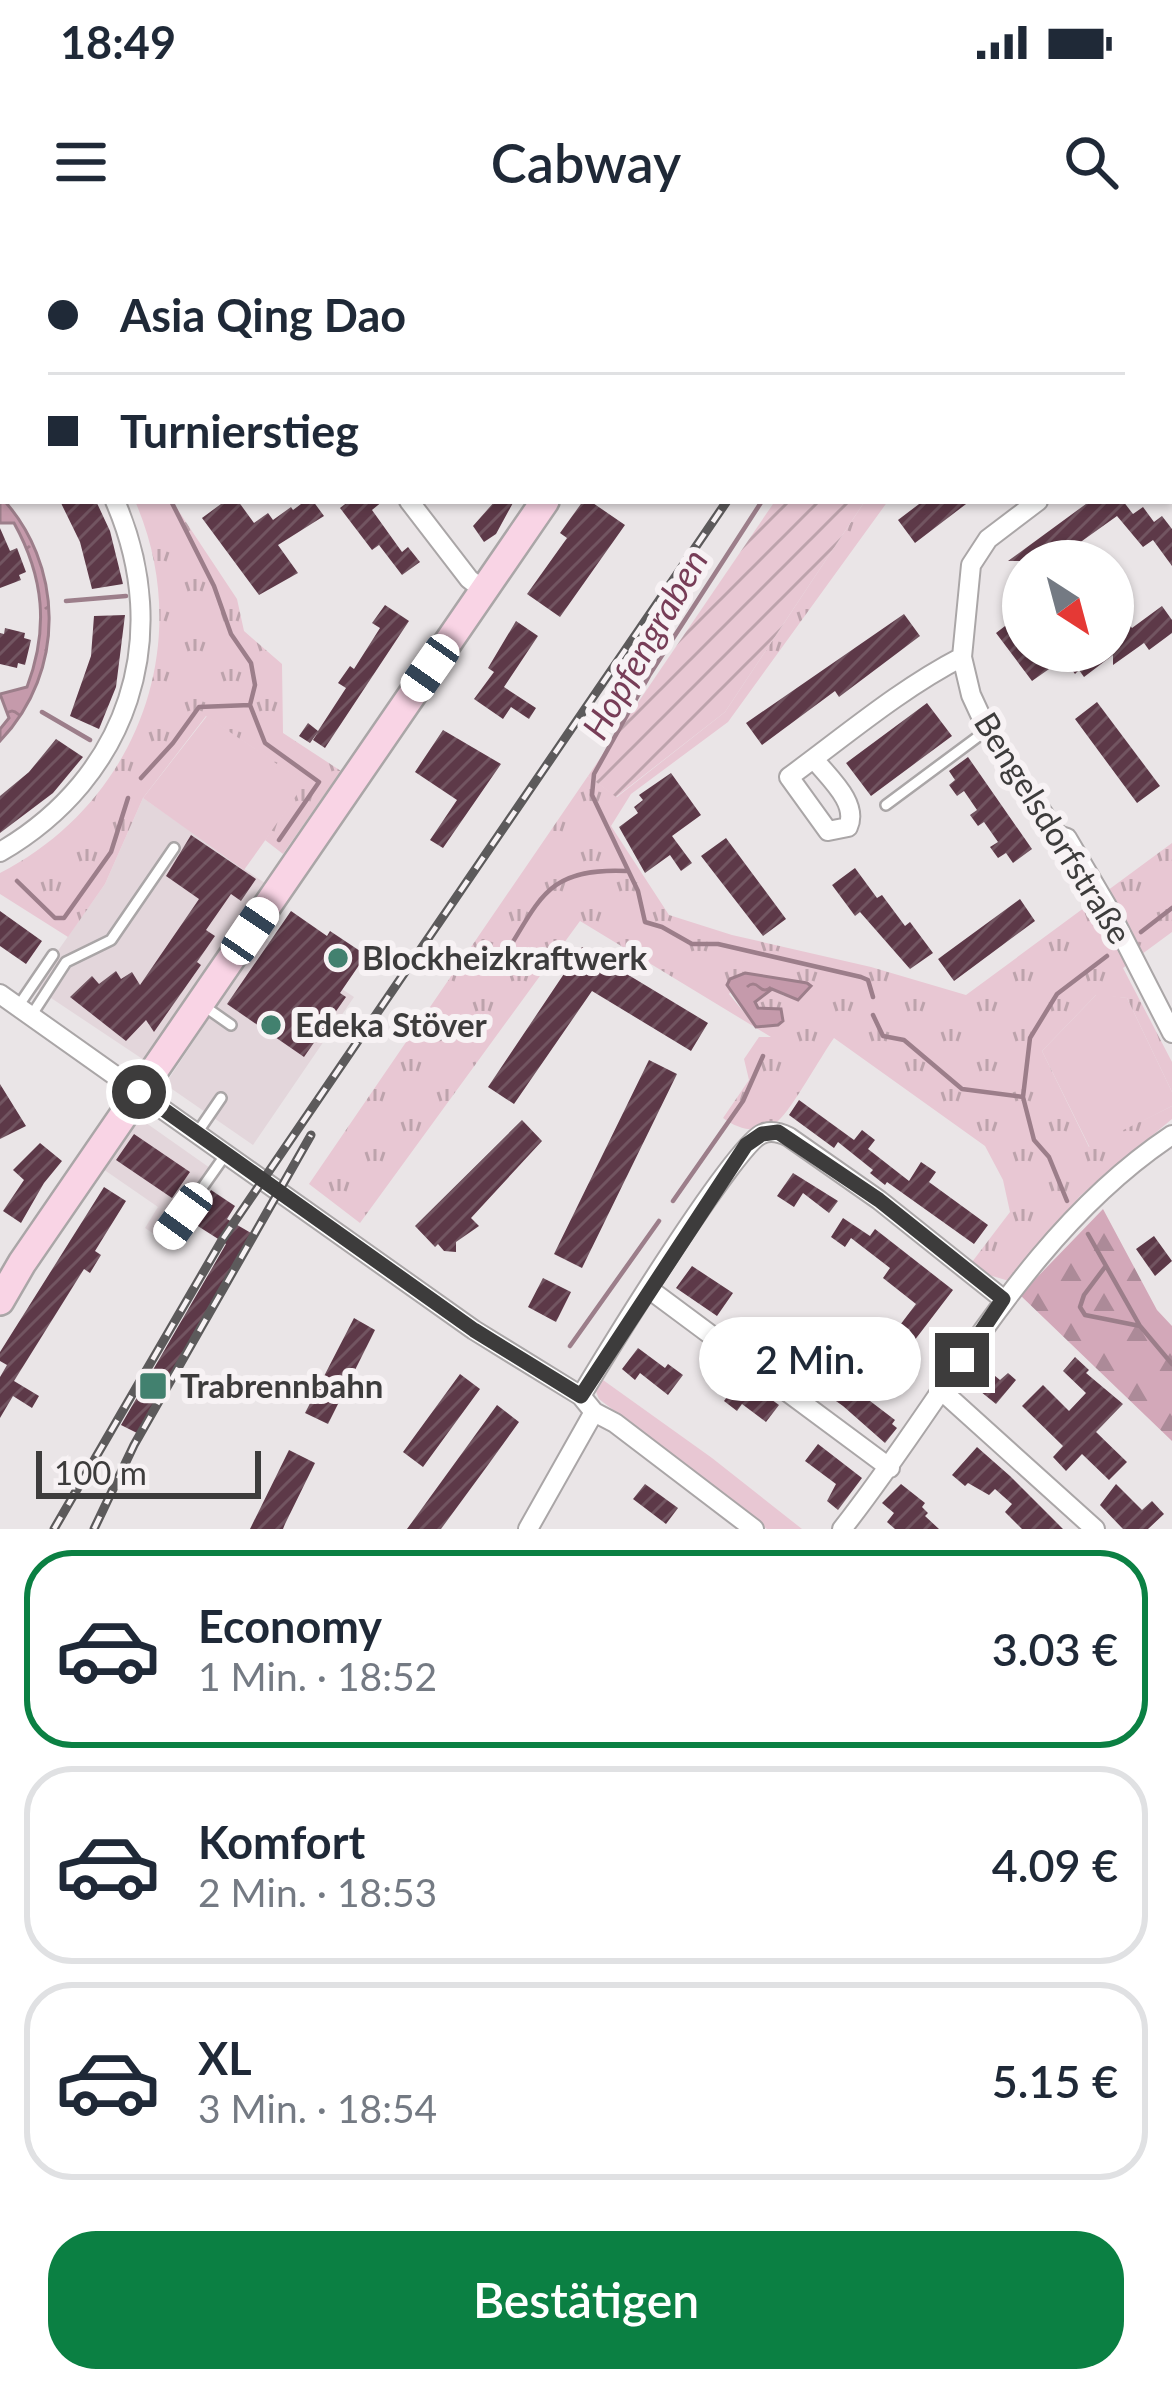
<!DOCTYPE html>
<html lang="de">
<meta charset="utf-8">
<style>
:root{--surface:#fff;--page:#f2f2f3;--text:#1f2937;--muted:#747a83;--line:#e0e1e3;--accent:#0b8043}
body{margin:0;font-family:Lato,sans-serif;background:var(--page);color:var(--text);height:100vh;display:flex;flex-direction:column;font-size:45px;white-space:nowrap}
*{box-sizing:border-box;margin:0}
p{font-size:39px;color:var(--muted)}
.icon{flex:none;width:66px;height:66px;fill:none;stroke:currentColor;stroke-width:2;stroke-linecap:round;stroke-linejoin:round}
.map{position:relative;height:1289px;overflow:hidden}
.details{display:flex;flex-direction:column;background:var(--surface);flex:1}
.details>*{flex:none}
.guide{position:absolute;left:0px;top:0px;width:1173px;height:264px;box-shadow:0 3px 9px #0004;display:grid;align-content:center;height:264px;padding:0 48px;background:var(--surface)}
.needle{width:78px;rotate:144deg}
.fabs{position:absolute;left:1002px;top:300px;display:grid;gap:24px}
.fabs a{display:grid;place-items:center;width:132px;height:132px;border-radius:50%;background:var(--surface);box-shadow:0 3px 9px #0004;font-size:60px}
.scale{position:absolute;left:36px;bottom:30px;width:225px;box-sizing:border-box;padding-left:12px;border:6px solid #3d3c3c;border-top:0;font-size:33px;line-height:42px;white-space:nowrap;color:#3d3c3c;-webkit-text-stroke:9px #f7f2f4;paint-order:stroke}
.end{position:absolute;width:54px;height:54px;margin:-27px;border:15px solid #3d3c3c;background:#fff;box-shadow:0 0 0 6px #fff}
.from{border-radius:50%}
.bubble{position:absolute;height:84px;border-radius:42px;background:var(--surface);box-shadow:0 3px 9px #0004;font-size:39px;font-weight:600;line-height:84px;text-align:center}
.car{position:absolute;width:36px;height:72px;margin:-36px -18px;border-radius:15px;box-shadow:0 0 9px 3px #0007;background:linear-gradient(#fff 24%,#345 0 40%,#fff 0 76%,#345 0 86%,#fff 0)}
.guide b{display:flex;align-items:center;gap:42px;height:114px;font-size:45px}
.guide b+b{border-top:3px solid var(--line)}
.guide i{width:30px;height:30px;background:var(--text)}
ul{padding:21px 0 0;list-style:none}
li{display:flex;align-items:center;gap:36px;height:198px;margin:0 24px 18px;padding:0 24px;border:6px solid var(--line);border-radius:48px}
li div{flex:1}
li b{display:block;font-size:45px}
li em{font-style:normal;font-weight:600}
li.active{border-color:var(--accent)}
li>.icon{width:108px;height:108px;stroke-width:1.5}
.button{display:flex;gap:24px;margin-top:auto;padding:24px 48px}
.button a{flex:1;height:138px;border-radius:48px;background:var(--accent);color:#fff;font-size:48px;font-weight:600;line-height:138px;text-align:center}
.status{display:flex;justify-content:space-between;align-items:center;height:84px;padding:0 60px;background:var(--surface);direction:ltr}
.status svg{height:33px;fill:currentColor}
header{display:flex;justify-content:space-between;align-items:center;height:156px;padding:0 48px;background:var(--surface);font-size:54px;font-weight:600}
.map>svg:first-child{display:block}
.built{fill:#e3d6db}
.grass{fill:#e8c7d3}
.forest{fill:url(#forest-firs)}
.park{fill:url(#park-tufts);fill-rule:evenodd}
.garden{fill:url(#garden-furrows)}
.water{fill:url(#water-ripples);stroke:#9c7e8a;stroke-width:3}
.lines{fill:none;stroke-linecap:round;stroke-linejoin:round}
.stream{stroke:#9c7e8a;stroke-width:4.5}
.building{fill:url(#building-hatch)}
.lane-casing{stroke:#aaa6a7;stroke-width:14}
.street-casing{stroke:#aaa6a7;stroke-width:22}
.secondary-casing{stroke:#aaa6a7;stroke-width:32}
.lane{stroke:#fff;stroke-width:9}
.street{stroke:#fff;stroke-width:18}
.secondary{stroke:#f9d4e5;stroke-width:27}
.rail-casing{stroke:#5c5a5b;stroke-width:9}
.rail{stroke:#f7f2f4;stroke-width:4.5;stroke-dasharray:14;stroke-linecap:butt}
.route{stroke:#3d3c3c;stroke-width:15}
.poi-dot{fill:#42816f;stroke:#f7f2f4;stroke-width:4.5}
.labels{text-anchor:middle;stroke-width:12;stroke-linejoin:round;paint-order:stroke}
.street-label{font-size:33px;fill:#3d3c3c;stroke:#f7f2f4}
.poi-label{font-size:33px;font-weight:bold;fill:#3d3c3c;stroke:#f7f2f4;text-anchor:start}
.water-label{font-size:36px;font-style:italic;fill:#773d57;stroke:#f7f2f4}
</style>
<div class="status"><b>18:49</b><svg viewBox="0 0 49 12"><path d="M0 12V9h3v3zM5 12V6h3v6zM10 12V3h3v9zM15 12V0h3v12zM26 1h20v11H26zM47 4h2v5h-2z"/></svg></div>
<header><svg class="icon" aria-label="menu" viewBox="0 0 24 24"><path d="M4 6h16M4 12h16M4 18h16"/></svg>Cabway<svg class="icon" aria-label="search" viewBox="0 0 24 24"><circle cx="10" cy="10" r="6"/><path d="M15 15l6 6"/></svg></header>
<div class="map">
<svg width="1172" height="1289" viewBox="0 0 1172 1289">
<defs>
<pattern id="forest-firs" width="22" height="20" patternUnits="userSpaceOnUse" patternTransform="scale(3)"><rect width="22" height="20" fill="#d3a8b9"/><path d="M5 1l3.5 6h-7zM16 11l3.5 6h-7z" fill="#ac8a98"/></pattern>
<pattern id="park-tufts" width="24" height="20" patternUnits="userSpaceOnUse" patternTransform="scale(3)"><rect width="24" height="20" fill="#e8c7d3"/><path d="M3 7l-1-3M5 7V3M7 7l1-3M15 17l-1-3M17 17v-4M19 17l1-3" fill="none" stroke="#bda3ac"/></pattern>
<pattern id="garden-furrows" width="10" height="10" patternUnits="userSpaceOnUse" patternTransform="scale(3)"><rect width="10" height="10" fill="#e8c7d3"/><path d="M-1 1l2-2M0 10L10 0M9 11l2-2" fill="none" stroke="#bda3ac"/></pattern>
<pattern id="water-ripples" width="26" height="14" patternUnits="userSpaceOnUse" patternTransform="scale(3)"><rect width="26" height="14" fill="#c59aab"/><path d="M2 4q2-2 4 0t4 0M15 11q2-2 4 0t4 0" fill="none" stroke="#a17f8c"/></pattern>
<pattern id="building-hatch" width="6" height="6" patternUnits="userSpaceOnUse" patternTransform="scale(3)"><rect width="6" height="6" fill="#5d3948"/><path d="M-1 1l2-2M0 6l6-6M5 7l2-2" fill="none" stroke="#725561"/></pattern>
</defs>
<rect width="100%" height="100%" fill="#eae5e7"/>
<!-- built -->
<path class="built" d="M143,558L269,646L147,822L33,746L105,644Z
M263,697L354,757L253,905L169,847L168,840Z
M139,878L210,928L160,998L145,988L158,967L103,929Z"/>
<!-- grass -->
<path class="grass" d="M207,476L306,543L244,630L143,558Z
M1097,754L1127,758L1172,852V866L1090,908L1042,811Z
M603,1140L712,1218L802,1289H767L599,1159L595,1149Z"/>
<!-- forest -->
<path class="forest" d="M1103,969L1157,1070L1172,1086V1201L1020,1055Z"/>
<!-- park -->
<path class="park" d="M135,261H172L237,359L244,391L282,424L283,493L341,531L283,614L265,600L305,543L206,476L143,558L105,644L68,697L0,654V633C137,563 197,403 135,261Z
M865,261H888L728,482L631,554L611,586L669,675L732,695L871,727L966,755L1172,603V692L1123,728L1172,822V852L1127,758L1096,755L1042,811L1089,907L1172,866V879L1080,956L1009,1041L989,1035L972,1022L1010,972L1003,940L985,906L834,798C821,816 792,869 778,881C760,895 739,890 723,878L749,840L744,819L759,797H771L580,681L360,983L309,944L588,536L617,557L725,472ZM746,733L806,743L784,756L772,749L755,762L758,768L781,769L778,785L756,787L729,754Z"/>
<!-- garden -->
<path class="garden" d="M775,261H865L725,472L616,557L588,536Z"/>
<!-- water -->
<path class="water" d="M0,256C64,323 67,431 0,501V489L9,478L0,454L27,447C49,389 44,337 14,283H0Z
M745,733L807,743L811,746L798,760L772,749L755,762L758,768L781,769L783,781L778,785L756,787L727,745L730,739Z"/>
<g class="lines">
<!-- stream -->
<path class="stream" d="M32,0L34,3
M359,3L362,0
M171,261L214,346L231,394L251,423L255,445L250,465L265,503L319,542L279,600
M762,261L650,434L594,534L592,555L638,651L645,682L662,687L692,704H718L861,737L868,740L873,757
M66,361L126,356
M42,472L90,500
M141,538L173,503L199,467L250,465
M17,641L55,678H64L111,612L128,558
M1141,692L1172,668
M487,726L499,724C540,662 543,627 627,631
M873,775L883,796L904,800L962,849L1023,857
M673,961L743,861L763,816
M1067,961L1049,917L1034,900L1023,857L1030,798L1057,754L1107,716
M1088,994L1140,1086L1172,1124
M1105,1027L1084,1055L1080,1067L1085,1075L1140,1086
M570,1106L659,981"/>
</g>
<!-- building -->
<path class="building" d="M60,261H96L110,291L123,344L92,349L80,302Z
M225,261H238L254,283L268,273L273,280L291,267L293,270L305,261H313L324,276L278,305L298,333L259,355L202,278Z
M349,261H383L372,270L402,312L408,307L420,322L402,335L379,305L372,310L340,268Z
M495,261H514L496,294L484,302L473,286Z
M583,261H590L625,285L560,377L527,354L567,298L560,293Z
M923,261H970L915,303L898,280Z
M1090,261H1123L1133,274L1143,267L1154,282L1162,276L1172,289V326L1153,300L1143,307L1117,276L1054,321H1008Z
M0,288L10,311L17,308L26,332L19,335L21,340L0,348Z
M385,365L409,381L325,508L313,500L318,492L310,503L299,496L308,483L318,491L346,448L338,443L350,426L354,429L380,388L372,383Z
M1162,366L1172,380V393L1149,410L1144,403L1113,425V415L1084,437L1079,430L1075,434L1064,419L1075,411H1113V392L1127,382L1132,388Z
M1023,372V411H1051L1059,422L1032,441L996,393Z
M904,374L920,396L839,457L835,451L762,505L746,483Z
M125,375L116,447L99,489L70,476L91,416L94,376Z
M516,381L538,396L504,447L536,468L529,479L511,467L503,479L474,459L494,432L488,428Z
M5,388L25,393L24,398L31,400L25,425L18,423L17,428L0,424V393L4,394Z
M1097,462L1160,546L1137,563L1075,479Z
M927,463L952,496L871,556L846,523Z
M443,490L501,524L443,608L430,600L457,560L415,532Z
M56,499L83,517L53,553L0,593V556L29,532Z
M968,517L1032,609L1013,623L1006,613L998,618L990,607L998,602L984,582L978,586L970,575L977,570L964,551L957,556L949,545L955,540L949,531Z
M671,533L701,575L672,596L692,623L681,631L670,615L645,633L619,587L638,573L634,567L643,560L639,555Z
M191,595L256,639L241,661L231,654L206,690L215,696L197,722L201,725L154,792L146,780L126,801L70,757L92,736L99,744L116,731L121,739L132,732L140,745L199,659L166,636Z
M726,598L786,679L763,696L701,616Z
M855,628L877,658L882,655L905,686L910,682L933,713L910,729L860,672L855,676L832,645Z
M1020,659L1035,681L954,741L938,719Z
M0,671L42,701L26,724L0,706Z
M291,671L327,696L330,691L366,715L340,753L346,757L304,817L227,764Z
M582,707L708,783L691,811L592,751L514,864L488,847Z
M649,820L677,834L582,1028L554,1014Z
M0,844L26,886L0,899Z
M799,860L854,900L862,890L875,900L868,909L909,941L921,922L936,932L929,942L988,985L974,1004L887,942L885,945L870,933L873,930L838,902L834,908L789,875Z
M522,880L542,901L471,978L479,986L456,1002V1012L444,1011L438,1004L435,1007L415,986Z
M134,894L190,932L172,958L116,920Z
M40,903L62,921L44,943L21,983L3,971L24,940L13,930Z
M793,933L838,961L829,973L803,953L794,967L777,956Z
M104,947L126,961L95,1011L101,1015L90,1033L84,1029L14,1141L39,1156L32,1168L13,1156L0,1178V1137L7,1125L0,1121V1112Z
M211,950L235,966L227,979L251,993L137,1193L121,1185L226,1004L190,981Z
M843,978L870,996L875,989L953,1050L911,1105L894,1093L916,1064L883,1038L890,1028L851,998L845,1007L831,997Z
M1154,996L1172,1021L1155,1036L1136,1009Z
M692,1026L733,1053L717,1076L676,1048Z
M543,1038L571,1052L556,1082L528,1067Z
M354,1078L375,1090L328,1184L305,1173Z
M776,1089L789,1099L784,1107L823,1136L828,1129L895,1180L892,1184L897,1188L885,1203L843,1166L761,1108Z
M638,1108L665,1128L668,1124L683,1135L668,1155L640,1133L635,1140L622,1129Z
M1075,1117L1089,1130L1086,1133L1123,1164L1096,1192L1127,1222L1109,1240L1082,1214L1066,1231L1053,1217L1063,1206L1022,1166L1043,1145L1069,1171L1086,1153L1063,1131Z
M975,1127L981,1132L984,1127L1000,1140L1008,1133L1016,1140L996,1164L965,1139Z
M460,1134L480,1149L423,1227L403,1212Z
M739,1141L765,1161L768,1157L779,1165L766,1182L742,1164L737,1171L724,1161Z
M497,1165L519,1182L488,1225L441,1289H407Z
M818,1204L862,1238L838,1270L827,1261L836,1244L805,1221Z
M977,1207L1010,1236L1063,1289H1022L1005,1272L1012,1264L995,1249L989,1255L968,1243L965,1246L952,1235Z
M289,1210L315,1223L285,1284L283,1289H250Z
M645,1244L678,1268L666,1284L633,1259Z
M901,1244L925,1263L922,1267L928,1273L925,1276L939,1289H895L887,1282L894,1273L882,1263Z
M1116,1244L1142,1270L1152,1261L1164,1274L1148,1289H1123L1100,1265Z"/>
<g class="lines">
<!-- lane casing -->
<g class="lane-casing">
<path id="lane" d="M886,565L987,490
M201,764L231,785
M19,765L53,715
M31,776L66,722L111,700L174,608
M197,893L221,858
M166,999L226,914"/>
</g>
<!-- street casing -->
<g class="street-casing">
<path id="street" d="M207,0L209,3
M528,0L531,3
M0,144L3,145
M1170,225L1172,226
M409,261L469,339L483,350
M1038,261L988,299L971,325L962,417L971,455L990,496L1058,595L1067,598L1107,666L1172,793
M814,519C828,537 859,563 848,587L828,591L789,537C845,496 900,449 962,417
M0,612C129,537 174,397 115,261
M0,754L474,1090L581,1156L594,1172L615,1183L754,1289
M649,1049L890,1228
M942,1151L1095,1289
M581,1156C603,1118 735,904 762,894C771,890 781,893 789,897L879,960L1003,1059
M528,1289L594,1172
M842,1289C948,1155 1026,992 1172,895"/>
</g>
<!-- secondary casing -->
<g class="secondary-casing">
<path id="secondary" d="M724,3L726,0
M0,1061L22,1023L545,261"/>
</g>
<!-- lane -->
<use href="#lane" class="lane"/>
<!-- street -->
<use href="#street" class="street"/>
<!-- secondary -->
<use href="#secondary" class="secondary"/>
<!-- rail casing -->
<g class="rail-casing">
<path id="rail" d="M903,3L905,0
M54,1289L222,1000L727,261
M94,1289L134,1205L311,895"/>
</g>
<!-- rail -->
<use href="#rail" class="rail"/>
</g>
<g class="lines">
<!-- route -->
<path class="route" d="M139,852L474,1090L581,1156L746,905L762,894L778,892L879,960L1003,1059L962,1120"/>
</g>
<!-- markers -->
<g class="poi-dot">
<circle cx="338" cy="718" r="12"/>
<circle cx="271" cy="785" r="12"/>
<rect x="138" y="1131" width="30" height="30" rx="6"/>
</g>
<g class="labels">
<!-- street labels -->
<g class="street-label">
<text transform="translate(1053 588) rotate(58)" y="12">Bengelsdorfstraße</text>
</g>
<!-- poi labels -->
<g class="poi-label">
<text x="362" y="730">Blockheizkraftwerk</text>
<text x="295" y="797">Edeka Stöver</text>
<text x="180" y="1158">Trabrennbahn</text>
</g>
<!-- water labels -->
<g class="water-label">
<text transform="translate(645 404) rotate(-60)" y="13">Hopfengraben</text>
</g>
</g>
</svg>
<div class="fabs">
<a><svg class="needle" viewBox="-14 -14 28 28"><path d="M0-13l5 13h-10z" fill="#e53935"/><path d="M0 13l5-13h-10z" fill="#747a83"/></svg></a>
</div>
<div class="scale">100 m</div>
<i class="end from" style="left:139px;top:852px"></i>
<i class="end" style="left:962px;top:1120px"></i>
<div class="bubble" style="left:699px;top:1077px;width:222px">2 Min.</div>
<i class="car" style="left:430px;top:428px;rotate:215deg"></i>
<i class="car" style="left:250px;top:691px;rotate:34deg"></i>
<i class="car" style="left:183px;top:976px;rotate:216deg"></i>
<div class="guide">
<b><i class="from"></i>Asia Qing Dao</b>
<b><i></i>Turnierstieg</b>
</div>
</div>
<section class="details">
<ul>
<li class="active"><svg class="icon" aria-label="car" viewBox="0 0 24 24"><path d="M5 17H2v-5l4-1 3-4h7l3 4 3 1v5h-3M9 17h6M6 11h13"/><circle cx="7" cy="17" r="2"/><circle cx="17" cy="17" r="2"/></svg><div><b>Economy</b><p>1 Min. · 18:52</p></div><em>3.03 €</em></li>
<li><svg class="icon" aria-label="car" viewBox="0 0 24 24"><path d="M5 17H2v-5l4-1 3-4h7l3 4 3 1v5h-3M9 17h6M6 11h13"/><circle cx="7" cy="17" r="2"/><circle cx="17" cy="17" r="2"/></svg><div><b>Komfort</b><p>2 Min. · 18:53</p></div><em>4.09 €</em></li>
<li><svg class="icon" aria-label="car" viewBox="0 0 24 24"><path d="M5 17H2v-5l4-1 3-4h7l3 4 3 1v5h-3M9 17h6M6 11h13"/><circle cx="7" cy="17" r="2"/><circle cx="17" cy="17" r="2"/></svg><div><b>XL</b><p>3 Min. · 18:54</p></div><em>5.15 €</em></li>
</ul>
<div class="button"><a>Bestätigen</a></div>
</section>
